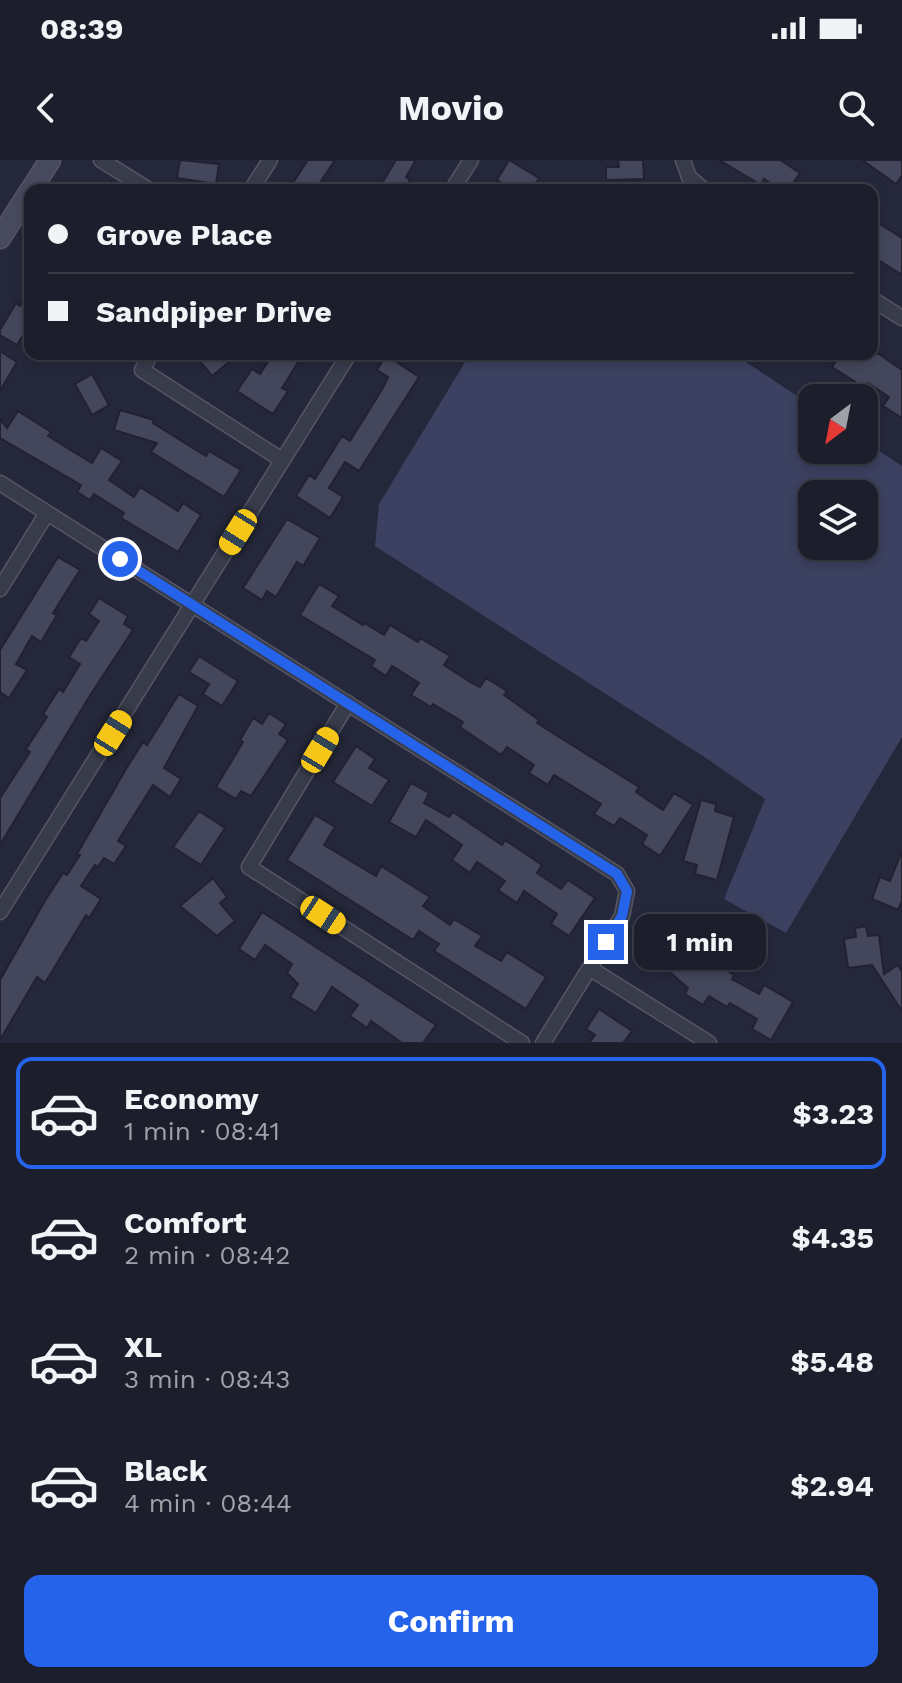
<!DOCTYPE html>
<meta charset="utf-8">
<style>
:root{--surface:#1c1e2c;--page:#252734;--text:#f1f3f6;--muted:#a0a2a9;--line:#3a3c48;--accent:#2563eb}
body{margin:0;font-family:"Work Sans",sans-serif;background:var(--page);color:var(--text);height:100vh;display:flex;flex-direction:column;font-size:30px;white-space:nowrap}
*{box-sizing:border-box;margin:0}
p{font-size:26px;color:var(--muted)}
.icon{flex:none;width:44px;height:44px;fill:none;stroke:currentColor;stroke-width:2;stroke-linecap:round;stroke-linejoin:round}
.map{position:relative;height:883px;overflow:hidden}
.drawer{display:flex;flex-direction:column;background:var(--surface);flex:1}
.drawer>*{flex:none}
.top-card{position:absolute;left:24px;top:24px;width:854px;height:176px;border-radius:16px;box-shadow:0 4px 12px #0003,0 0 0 2px var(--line);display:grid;align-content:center;height:176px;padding:0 24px;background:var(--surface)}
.needle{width:52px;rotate:212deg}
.buttons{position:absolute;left:798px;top:224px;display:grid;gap:16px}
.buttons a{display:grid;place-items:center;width:80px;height:80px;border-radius:16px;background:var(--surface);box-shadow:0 4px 12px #0003,0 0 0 2px var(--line);font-size:40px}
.end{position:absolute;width:36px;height:36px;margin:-18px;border:10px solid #2563eb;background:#fff;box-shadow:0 0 0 4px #fff}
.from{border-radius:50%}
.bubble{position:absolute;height:56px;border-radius:16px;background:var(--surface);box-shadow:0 4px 12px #0003,0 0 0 2px var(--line);font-size:26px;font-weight:700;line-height:56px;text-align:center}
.car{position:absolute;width:24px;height:48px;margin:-24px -12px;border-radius:10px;box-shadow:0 0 6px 2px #0007;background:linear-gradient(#f5c518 24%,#345 0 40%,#f5c518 0 76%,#345 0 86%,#f5c518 0)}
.top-card b{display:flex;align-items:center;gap:28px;height:76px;font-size:30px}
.top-card b+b{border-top:2px solid var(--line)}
.top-card i{width:20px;height:20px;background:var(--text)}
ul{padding:14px 0 0;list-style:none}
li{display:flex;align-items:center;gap:24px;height:112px;margin:0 16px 12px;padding:0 8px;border:4px solid transparent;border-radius:16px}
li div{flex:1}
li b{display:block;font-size:30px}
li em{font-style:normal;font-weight:700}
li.on{border-color:var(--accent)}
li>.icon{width:72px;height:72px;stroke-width:1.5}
.action{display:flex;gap:16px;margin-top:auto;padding:16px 24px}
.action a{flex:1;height:92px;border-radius:16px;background:var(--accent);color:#fff;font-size:32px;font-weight:700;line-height:92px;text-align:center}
.status{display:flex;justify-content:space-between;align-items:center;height:56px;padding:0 40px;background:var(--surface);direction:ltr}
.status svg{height:22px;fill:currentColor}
header{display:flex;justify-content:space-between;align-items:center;height:104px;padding:0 24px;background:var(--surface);font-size:36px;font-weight:700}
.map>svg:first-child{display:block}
.water{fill:#3c4161;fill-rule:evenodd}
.building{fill:#44475b;stroke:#202231;stroke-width:2}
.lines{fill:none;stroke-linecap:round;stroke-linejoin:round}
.street-casing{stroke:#545665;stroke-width:17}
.secondary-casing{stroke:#545665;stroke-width:23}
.street{stroke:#383b4a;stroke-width:14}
.secondary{stroke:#47495d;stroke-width:20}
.route{stroke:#2563eb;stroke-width:10}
</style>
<div class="status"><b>08:39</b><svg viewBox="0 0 49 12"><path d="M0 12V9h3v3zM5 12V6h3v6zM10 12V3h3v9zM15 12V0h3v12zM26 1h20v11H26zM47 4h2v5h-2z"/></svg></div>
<header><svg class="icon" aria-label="back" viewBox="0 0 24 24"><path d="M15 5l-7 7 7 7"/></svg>Movio<svg class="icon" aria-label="search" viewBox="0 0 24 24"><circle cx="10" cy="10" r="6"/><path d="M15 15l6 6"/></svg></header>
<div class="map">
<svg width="902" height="883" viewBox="0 0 902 883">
<rect width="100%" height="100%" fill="#25283a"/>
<!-- water -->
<path class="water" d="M470,194H734L812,246V290H864V281L902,306V577L786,773L724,739L765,639L706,598L375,386L379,344ZM812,334H864V386H812Z"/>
<!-- building -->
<path class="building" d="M180,0L219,4L216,24L177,18Z
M308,0H335L315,30H288Z
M396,0H416L406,17L410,20L404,30H378Z
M509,0L539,18L532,30H512L497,20Z
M618,0H643L644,19L606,20V7H619Z
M719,0H780L800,13L794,22L807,30H781L764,19L761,25Z
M862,0H902V15L896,24Z
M872,59L902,78V115L872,96Z
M30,130V164L17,185L0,175V170L16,143L20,146Z
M0,191L17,202L0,231Z
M194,194H239L212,216Z
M273,194H303L282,228L288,231L273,254L237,231L252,209L260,214Z
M825,194H879L902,210V258L883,246L889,237L868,223L865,228L832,207L836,201Z
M386,195L419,217L359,311L345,302L329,328L343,337L330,358L296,336L309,315L315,319L342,276L350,281L384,226L388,217L377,210Z
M92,214L109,245L92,255L75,224Z
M120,250L154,260L153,263L206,296L209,291L241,310L224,337L151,292L157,283L114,270Z
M18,251L51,272L48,276L92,303L101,288L122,301L109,320L134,337L140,327L178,351L183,343L201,355L178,392L121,358L124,353L94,334L90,340L77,332L81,325L0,278V259L7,268Z
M287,359L320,378L303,406L297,402L276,437L267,431L262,440L243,428Z
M58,397L80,410L53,453L57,455L41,482L32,476L16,504L27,510L9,538L0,532V490Z
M319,424L339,436L332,446L363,465L364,463L384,475L390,465L418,482L420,478L450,496L444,505L470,522L480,527L486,518L507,531L504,535L539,560L537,563L639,627L636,632L663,650L674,633L693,645L660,696L642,684L647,675L620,658L614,666L594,654L601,644L554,615L548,625L529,613L534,605L507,587L501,595L460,567L463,562L433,544L431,547L411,535L419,523L392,506L386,516L371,506L375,500L300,455Z
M99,438L128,456L124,464L133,470L89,537L0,685V638L30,592L26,589L47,557L43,554L59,529L63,532L80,504L69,497L81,478L86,481L99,461L89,454Z
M199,496L238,521L222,546L203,534L209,524L189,512Z
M179,534L198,546L164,608L181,619L170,637L153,625L118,681L126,686L114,704L104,698L98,707L95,705L81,726L101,739L89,758L86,755L45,823L37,817L0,880V820L46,739L63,713L67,715L80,695L77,694L126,609L143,582L147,585Z
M269,553L286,564L279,574L288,580L251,636L241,631L236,639L216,627L243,582L240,580L253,558L262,564Z
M356,586L375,599L369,608L389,620L372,646L333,622Z
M411,623L429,633L424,643L449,657L453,652L502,685L505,680L542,705L537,713L561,729L568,720L595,738L569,776L551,764L557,754L524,731L517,743L498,730L505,721L477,702L470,713L452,700L462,685L426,660L416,677L389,662Z
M701,640L716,644L715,651L734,657L717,720L695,714L697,705L683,701Z
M199,651L225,668L201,705L173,687Z
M315,655L335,667L324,685L376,716L381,706L430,737L423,746L450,765L454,759L482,776L475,786L501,801L507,792L546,817L526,849L434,791L439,784L419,771L413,780L287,700Z
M902,691V741L898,750L872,739L880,717L890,721Z
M213,718L227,737L220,743L235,761L217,776L180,746Z
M262,752L436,865L423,883H402L371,861L367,868L350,856L358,845L332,827L316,853L290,837L298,824L287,813L292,804L265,785L255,800L239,789Z
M664,762L681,776L673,784L700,808L706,798L734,815L732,819L759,834L764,825L793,842L771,880L752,869L757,859L730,843L727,847L709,836L703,845L685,834L688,828L658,802L651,810L634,796Z
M866,766L868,776L879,775L884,814L898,805L902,812V851L872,805L848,808L844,779L856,777L855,768Z
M599,849L632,871L623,883H589L595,875L586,869Z"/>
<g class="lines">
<!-- street casing -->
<g class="street-casing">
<path id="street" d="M101,0L149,30
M683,0L689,17L704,30
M251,30L270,0
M452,30L471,0
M872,139L902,158
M151,194L142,210L282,300
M0,323L617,714L627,731L622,756L543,883
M0,429L47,353
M348,543L249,707L522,883
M0,752L349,194
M591,809L709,883"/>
</g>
<!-- secondary casing -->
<g class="secondary-casing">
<path id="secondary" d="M31,30L50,0
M0,78L30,31"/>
</g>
<!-- street -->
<use href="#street" class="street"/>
<!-- secondary -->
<use href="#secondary" class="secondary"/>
</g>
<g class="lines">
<!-- route -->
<path class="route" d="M120,399L617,714L627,731L622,756L606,782"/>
</g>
</svg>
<div class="buttons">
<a><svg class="needle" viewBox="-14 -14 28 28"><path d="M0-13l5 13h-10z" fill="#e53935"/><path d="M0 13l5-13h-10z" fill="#a0a2a9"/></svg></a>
<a><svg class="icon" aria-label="layers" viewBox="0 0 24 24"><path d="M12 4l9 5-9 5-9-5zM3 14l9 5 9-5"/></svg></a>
</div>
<i class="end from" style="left:120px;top:399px"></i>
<i class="end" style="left:606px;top:782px"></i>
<div class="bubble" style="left:634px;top:754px;width:132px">1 min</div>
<i class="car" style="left:238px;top:372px;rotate:212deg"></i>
<i class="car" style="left:113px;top:573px;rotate:32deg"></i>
<i class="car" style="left:320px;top:590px;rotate:31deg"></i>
<i class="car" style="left:323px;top:755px;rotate:123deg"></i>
<div class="top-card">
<b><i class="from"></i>Grove Place</b>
<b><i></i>Sandpiper Drive</b>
</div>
</div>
<section class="drawer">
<ul>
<li class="on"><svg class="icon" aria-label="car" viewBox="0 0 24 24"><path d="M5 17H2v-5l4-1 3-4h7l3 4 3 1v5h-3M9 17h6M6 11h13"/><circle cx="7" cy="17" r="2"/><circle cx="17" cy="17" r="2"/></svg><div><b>Economy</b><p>1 min · 08:41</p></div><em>$3.23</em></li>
<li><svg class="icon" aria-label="car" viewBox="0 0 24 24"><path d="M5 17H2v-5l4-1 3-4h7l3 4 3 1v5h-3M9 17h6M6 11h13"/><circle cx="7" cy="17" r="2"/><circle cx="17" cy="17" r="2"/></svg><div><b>Comfort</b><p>2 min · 08:42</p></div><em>$4.35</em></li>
<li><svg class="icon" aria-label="car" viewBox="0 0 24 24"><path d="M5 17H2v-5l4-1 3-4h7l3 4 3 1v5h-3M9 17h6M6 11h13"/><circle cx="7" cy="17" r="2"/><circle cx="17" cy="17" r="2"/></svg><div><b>XL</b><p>3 min · 08:43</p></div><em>$5.48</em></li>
<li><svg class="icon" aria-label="car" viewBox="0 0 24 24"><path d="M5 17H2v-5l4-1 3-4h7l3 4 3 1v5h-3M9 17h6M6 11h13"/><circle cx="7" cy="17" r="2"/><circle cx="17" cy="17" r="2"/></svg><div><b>Black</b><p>4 min · 08:44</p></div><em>$2.94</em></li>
</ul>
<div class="action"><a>Confirm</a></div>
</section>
